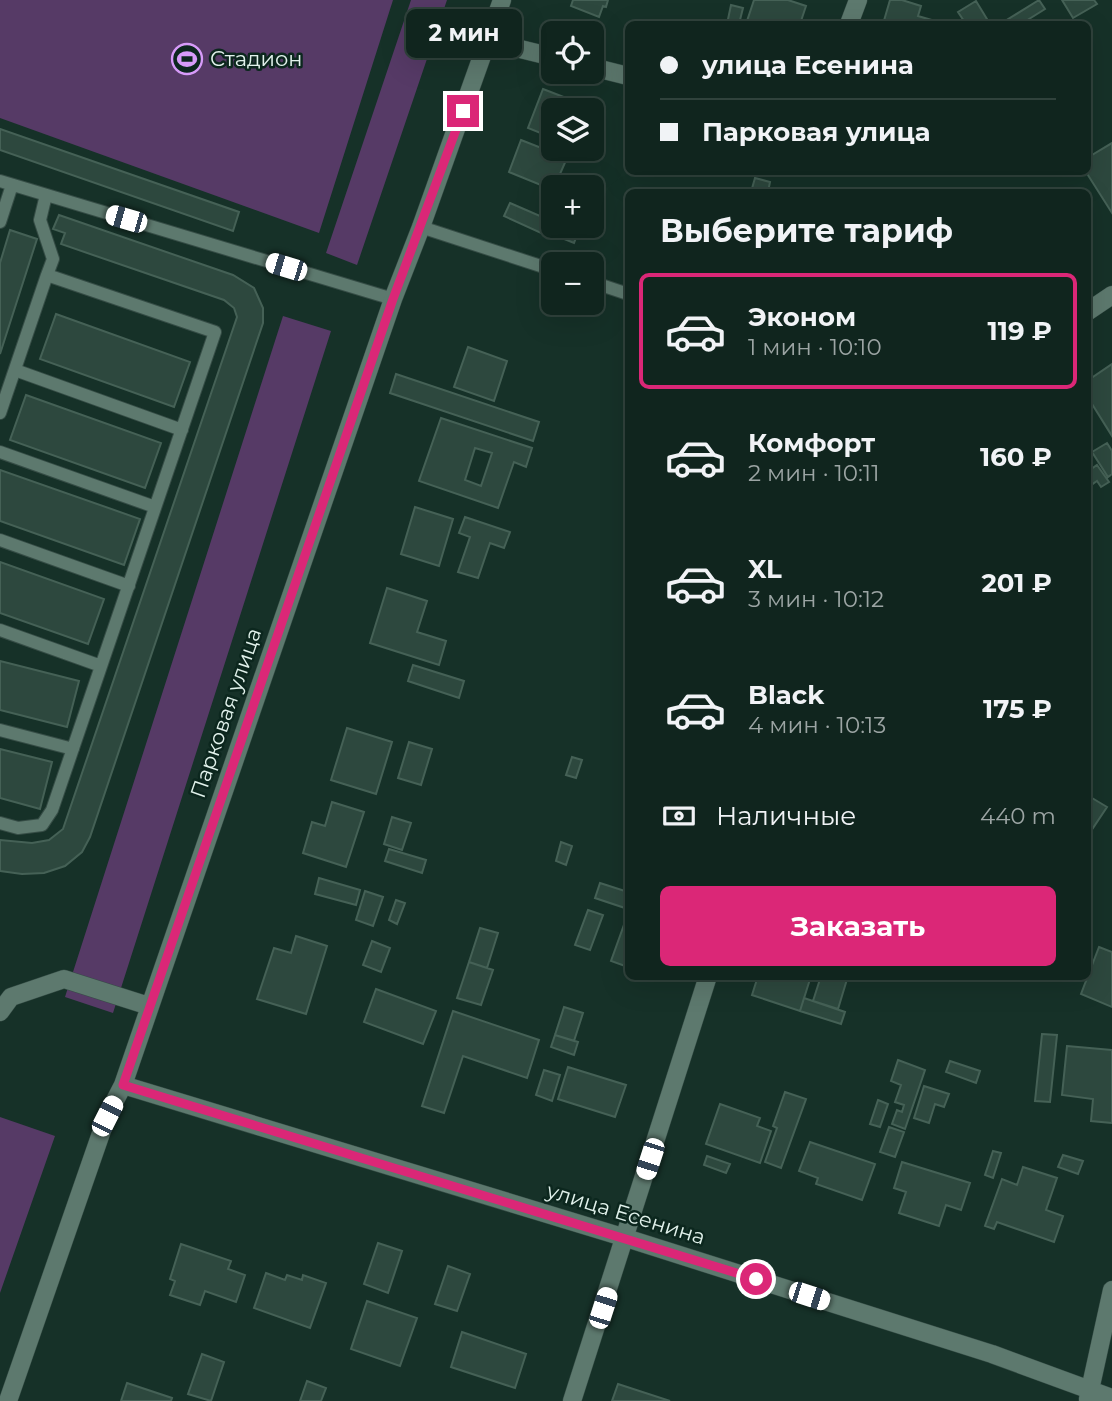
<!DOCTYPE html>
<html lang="ru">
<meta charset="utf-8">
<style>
:root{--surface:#10251e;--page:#1e312b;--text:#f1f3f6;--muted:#9ca5a4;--line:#30423c;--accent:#db2777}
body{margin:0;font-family:Montserrat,sans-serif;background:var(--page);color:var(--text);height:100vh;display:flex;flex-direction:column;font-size:26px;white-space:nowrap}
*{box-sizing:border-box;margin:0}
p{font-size:23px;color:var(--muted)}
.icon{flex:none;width:38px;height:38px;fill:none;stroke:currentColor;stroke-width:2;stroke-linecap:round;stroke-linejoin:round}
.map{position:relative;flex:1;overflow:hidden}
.panel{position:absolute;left:625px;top:189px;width:466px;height:791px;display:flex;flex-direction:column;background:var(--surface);border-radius:10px;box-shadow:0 7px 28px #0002,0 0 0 2px var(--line)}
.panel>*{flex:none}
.banner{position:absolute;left:625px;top:21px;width:466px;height:154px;border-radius:10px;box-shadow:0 7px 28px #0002,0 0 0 2px var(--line);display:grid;align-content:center;height:154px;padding:0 35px;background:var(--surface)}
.fabs{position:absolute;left:541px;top:21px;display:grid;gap:14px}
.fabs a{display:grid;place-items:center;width:63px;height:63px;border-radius:10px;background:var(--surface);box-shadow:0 7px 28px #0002,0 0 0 2px var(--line);font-size:35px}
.end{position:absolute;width:32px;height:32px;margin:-16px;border:9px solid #db2777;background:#fff;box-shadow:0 0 0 4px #fff}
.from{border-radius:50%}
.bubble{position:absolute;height:49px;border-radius:10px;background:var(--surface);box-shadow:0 7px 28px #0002,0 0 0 2px var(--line);font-size:23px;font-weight:700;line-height:49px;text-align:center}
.car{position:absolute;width:21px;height:42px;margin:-21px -10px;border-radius:9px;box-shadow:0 0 5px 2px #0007;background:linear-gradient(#fff 24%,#345 0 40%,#fff 0 76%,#345 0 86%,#fff 0)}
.banner b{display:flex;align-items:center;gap:24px;height:66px;font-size:26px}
.banner b+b{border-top:2px solid var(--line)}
.banner i{width:18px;height:18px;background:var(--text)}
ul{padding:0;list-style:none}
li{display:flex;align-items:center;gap:21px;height:116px;margin:0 14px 10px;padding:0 21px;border:4px solid transparent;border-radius:10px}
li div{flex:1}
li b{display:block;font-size:26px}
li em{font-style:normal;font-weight:700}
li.on{border-color:var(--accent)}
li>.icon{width:63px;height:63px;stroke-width:1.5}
h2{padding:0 35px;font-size:32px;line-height:84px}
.pay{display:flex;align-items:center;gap:18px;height:77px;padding:0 35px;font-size:26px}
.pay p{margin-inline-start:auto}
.button{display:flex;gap:14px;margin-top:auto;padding:14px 35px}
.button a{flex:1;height:80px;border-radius:10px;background:var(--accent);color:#fff;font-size:28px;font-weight:700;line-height:80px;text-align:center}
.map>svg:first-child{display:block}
.green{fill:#563a66}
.building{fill:#2d483e;stroke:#456156;stroke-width:2;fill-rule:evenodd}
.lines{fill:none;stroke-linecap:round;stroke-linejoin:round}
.lane-casing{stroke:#364d46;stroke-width:14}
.street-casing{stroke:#364d46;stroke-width:19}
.lane{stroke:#5d796e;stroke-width:12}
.street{stroke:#5d796e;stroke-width:18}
.route{stroke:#db2777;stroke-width:9}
.labels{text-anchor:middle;stroke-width:5;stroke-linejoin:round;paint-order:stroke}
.poi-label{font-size:21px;fill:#e2f2ec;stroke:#0c271e;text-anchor:start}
.street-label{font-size:21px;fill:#e2f2ec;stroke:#0c271e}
</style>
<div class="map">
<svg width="1112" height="1401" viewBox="0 0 1112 1401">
<rect width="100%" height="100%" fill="#163128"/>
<!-- green -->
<path class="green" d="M0,0H393L319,233L0,118Z
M411,0H447L357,265L326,253Z
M283,316L331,331L113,1013L65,997Z
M0,1117L55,1136L0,1293Z"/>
<!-- building -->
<path class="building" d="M573,0H608L606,7L603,6L599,17L571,6Z
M754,0H788L806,6L800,24H746Z
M890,0H902L921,6L918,16L935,21L934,24H883Z
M1039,0L1045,9L1021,24H1007L1005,21Z
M1062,0H1094L1097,4L1073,18Z
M976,1L990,24H966L958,12Z
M731,5L743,8L739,24H727Z
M543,89L587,106L585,110H553V138L528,128Z
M0,129L239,212L233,231L0,150Z
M521,140L567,158L553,190L509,172Z
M1112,143V213L1086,172L1087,158Z
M755,178L770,182L768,192H751Z
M510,203L547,219L541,233L504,216Z
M59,215L233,275L254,288L263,308V323L90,837L82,852L65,866L44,873L22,874L0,871V840L32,843L49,840L63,829L237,317L234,308L224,300L61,244L65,233L53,229Z
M564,226L579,230L574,243L559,237Z
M10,230L37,239L0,354V263Z
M56,314L190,362L174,407L40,359Z
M468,347L507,361L494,401L454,387Z
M1112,364V436L1087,396V381Z
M396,374L539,422L533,441L390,393Z
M26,395L161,443L145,488L10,440Z
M441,418L532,448L526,467L514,462L498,508L419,481ZM475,448L492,453L481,486L465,480Z
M1107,443L1112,451V474L1108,477L1092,452Z
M1097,465L1109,482L1101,487L1097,481L1087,488V472Z
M0,470L140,519L124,565L0,521Z
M415,507L453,519L439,566L401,554Z
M465,517L510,532L504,548L490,543L478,578L458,572L470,537L459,533Z
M0,562L104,599L88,644L0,613Z
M387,588L427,601L417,632L446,641L439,665L370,643Z
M0,661L79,681L67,727L0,710Z
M413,665L464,681L459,698L408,681Z
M347,728L392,742L376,794L331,780Z
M409,742L432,749L421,785L398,778Z
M0,749L52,762L40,809L0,798Z
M572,757L582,760L576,778L566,775Z
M1087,795L1107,807L1093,828L1087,824Z
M332,802L364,812L346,867L303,853L312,822L325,826Z
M392,817L411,823L402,850L384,844Z
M561,842L572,846L566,865L556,861Z
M389,849L426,860L422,873L385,861Z
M319,878L360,890L356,905L315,894Z
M600,883L628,892V909L595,898Z
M365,891L383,897L373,926L356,920Z
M396,900L405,903L397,924L389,920Z
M588,910L603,915L590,950L575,945Z
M625,922L628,923V967L611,961Z
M480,928L498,933L487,968L469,962Z
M296,936L327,946L306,1014L257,999L274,948L291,953Z
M372,941L390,948L381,972L363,965Z
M1099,947L1112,952V1007L1081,994Z
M469,962L493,970L481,1005L457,998Z
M758,976H811L800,1011L752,995Z
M821,976H848L838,1009L813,1001Z
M376,989L436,1011L423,1044L364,1022Z
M804,998L845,1012L841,1024L800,1011Z
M564,1007L583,1013L574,1041L555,1035Z
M453,1011L539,1040L527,1078L463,1056L444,1113L422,1106Z
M1042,1034L1057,1035L1050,1102L1035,1101Z
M555,1035L578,1042L574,1055L551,1047Z
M1067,1046L1112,1050V1123L1091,1121L1093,1099L1062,1095Z
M898,1060L925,1070L905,1129L892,1124L897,1110L902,1112L904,1105L895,1102L901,1085L891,1081Z
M950,1061L980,1071L976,1083L946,1072Z
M568,1067L626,1085L615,1117L558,1099Z
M544,1070L560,1075L552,1101L536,1095Z
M924,1086L949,1094L944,1107L935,1104L929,1123L914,1118Z
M785,1092L806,1099L781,1168L765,1162L777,1128L773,1126Z
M878,1100L888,1104L880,1127L870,1124Z
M720,1104L760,1118L757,1126L771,1131L760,1163L706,1144Z
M889,1127L904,1132L895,1157L880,1152Z
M810,1142L875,1164L862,1200L816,1184L818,1178L799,1171Z
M993,1151L1001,1153L993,1178L985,1175Z
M1063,1155L1083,1161L1078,1174L1058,1167Z
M707,1156L730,1164L726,1173L704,1165Z
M902,1162L970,1183L961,1210L946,1205L939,1226L899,1213L906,1192L894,1188Z
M1023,1167L1057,1178L1046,1210L1063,1216L1054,1242L997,1222L994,1229L985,1226L1002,1179L1017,1185Z
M378,1243L402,1251L388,1293L364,1284Z
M181,1244L231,1261L228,1269L245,1275L236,1302L205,1291L200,1305L170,1295L175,1281L170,1279Z
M448,1266L470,1274L457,1311L435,1304Z
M266,1273L285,1280L287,1275L302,1280L303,1275L326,1283L310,1328L254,1308Z
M367,1301L417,1318L400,1366L351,1349Z
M462,1332L526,1354L515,1388L451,1367Z
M202,1354L224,1362L211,1401L188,1394Z
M307,1381L326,1388L321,1401H300Z
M127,1383L172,1398L171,1401H121Z
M618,1384L670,1401H612Z"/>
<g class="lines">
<!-- lane casing -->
<g class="lane-casing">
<path id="lane" d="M0,181L393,299
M46,195L40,220L53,259L47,275
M0,222L12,185
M421,227L553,270
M592,282L628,294
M15,370L182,430
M0,413L47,275L215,332L52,810L42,825L18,828L0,823
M0,452L155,507
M0,540L129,586
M0,630L101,666
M0,730L73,749"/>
</g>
<!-- street casing -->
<g class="street-casing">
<path id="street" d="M849,24L858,0
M488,41L553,57
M592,67L628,76
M1087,312L1112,295
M0,1012L11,997L64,979L149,1006
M123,1085L626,1238L992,1354L1112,1398
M1088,1399L1112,1290
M8,1401L107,1116L123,1085L393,299L421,227L502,0
M572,1401L708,976"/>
</g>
<!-- lane -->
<use href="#lane" class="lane"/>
<!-- street -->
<use href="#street" class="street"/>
</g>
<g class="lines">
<!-- route -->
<path class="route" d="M463,111L393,299L123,1085L756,1279"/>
</g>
<!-- icons -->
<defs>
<g id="stadium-ring" transform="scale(1.575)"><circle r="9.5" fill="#0c271e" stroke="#d79bf9" stroke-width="1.5"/><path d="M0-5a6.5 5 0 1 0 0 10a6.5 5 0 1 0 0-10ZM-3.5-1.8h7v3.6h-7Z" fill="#d79bf9"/></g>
</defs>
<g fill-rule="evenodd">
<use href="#stadium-ring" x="187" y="59"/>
</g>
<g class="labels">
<!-- poi labels -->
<g class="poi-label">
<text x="210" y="66">Стадион</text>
</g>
<!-- street labels -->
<g class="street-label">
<text transform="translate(226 713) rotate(-71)" y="7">Парковая улица</text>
<text transform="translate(626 1214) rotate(17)" y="7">улица Есенина</text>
</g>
</g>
</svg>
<div class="fabs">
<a><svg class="icon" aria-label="locate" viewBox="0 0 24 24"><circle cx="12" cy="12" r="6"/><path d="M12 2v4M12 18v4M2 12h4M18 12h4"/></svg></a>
<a><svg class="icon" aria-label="layers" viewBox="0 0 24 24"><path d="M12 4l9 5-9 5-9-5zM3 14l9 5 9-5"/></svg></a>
<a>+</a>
<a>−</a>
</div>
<i class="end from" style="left:756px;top:1279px"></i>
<i class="end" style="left:463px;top:111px"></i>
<div class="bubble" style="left:406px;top:9px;width:116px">2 мин</div>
<i class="car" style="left:126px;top:219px;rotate:286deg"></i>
<i class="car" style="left:286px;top:267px;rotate:287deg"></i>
<i class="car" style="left:107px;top:1116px;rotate:27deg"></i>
<i class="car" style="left:650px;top:1159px;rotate:198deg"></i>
<i class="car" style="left:809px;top:1296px;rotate:108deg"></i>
<i class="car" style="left:603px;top:1308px;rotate:18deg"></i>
<div class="banner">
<b><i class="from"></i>улица Есенина</b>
<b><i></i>Парковая улица</b>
</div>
<section class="panel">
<h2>Выберите тариф</h2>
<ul>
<li class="on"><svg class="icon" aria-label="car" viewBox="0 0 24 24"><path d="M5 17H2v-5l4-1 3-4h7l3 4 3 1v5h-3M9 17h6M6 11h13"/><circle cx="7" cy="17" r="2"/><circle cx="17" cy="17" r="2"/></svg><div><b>Эконом</b><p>1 мин · 10:10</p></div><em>119 ₽</em></li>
<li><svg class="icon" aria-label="car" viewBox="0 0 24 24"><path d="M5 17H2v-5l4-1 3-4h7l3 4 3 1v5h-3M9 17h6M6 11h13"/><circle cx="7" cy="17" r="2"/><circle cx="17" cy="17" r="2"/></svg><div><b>Комфорт</b><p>2 мин · 10:11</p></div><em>160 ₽</em></li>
<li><svg class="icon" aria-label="car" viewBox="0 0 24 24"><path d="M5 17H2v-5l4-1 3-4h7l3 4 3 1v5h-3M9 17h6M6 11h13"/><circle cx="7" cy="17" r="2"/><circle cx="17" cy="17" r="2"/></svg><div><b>XL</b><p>3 мин · 10:12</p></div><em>201 ₽</em></li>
<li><svg class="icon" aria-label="car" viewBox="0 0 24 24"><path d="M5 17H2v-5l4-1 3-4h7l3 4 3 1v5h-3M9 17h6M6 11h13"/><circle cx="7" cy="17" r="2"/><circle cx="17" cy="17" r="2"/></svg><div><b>Black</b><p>4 мин · 10:13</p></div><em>175 ₽</em></li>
</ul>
<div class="pay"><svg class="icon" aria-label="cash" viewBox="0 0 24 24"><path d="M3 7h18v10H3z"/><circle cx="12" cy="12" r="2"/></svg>Наличные<p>440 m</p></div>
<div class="button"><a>Заказать</a></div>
</section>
</div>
